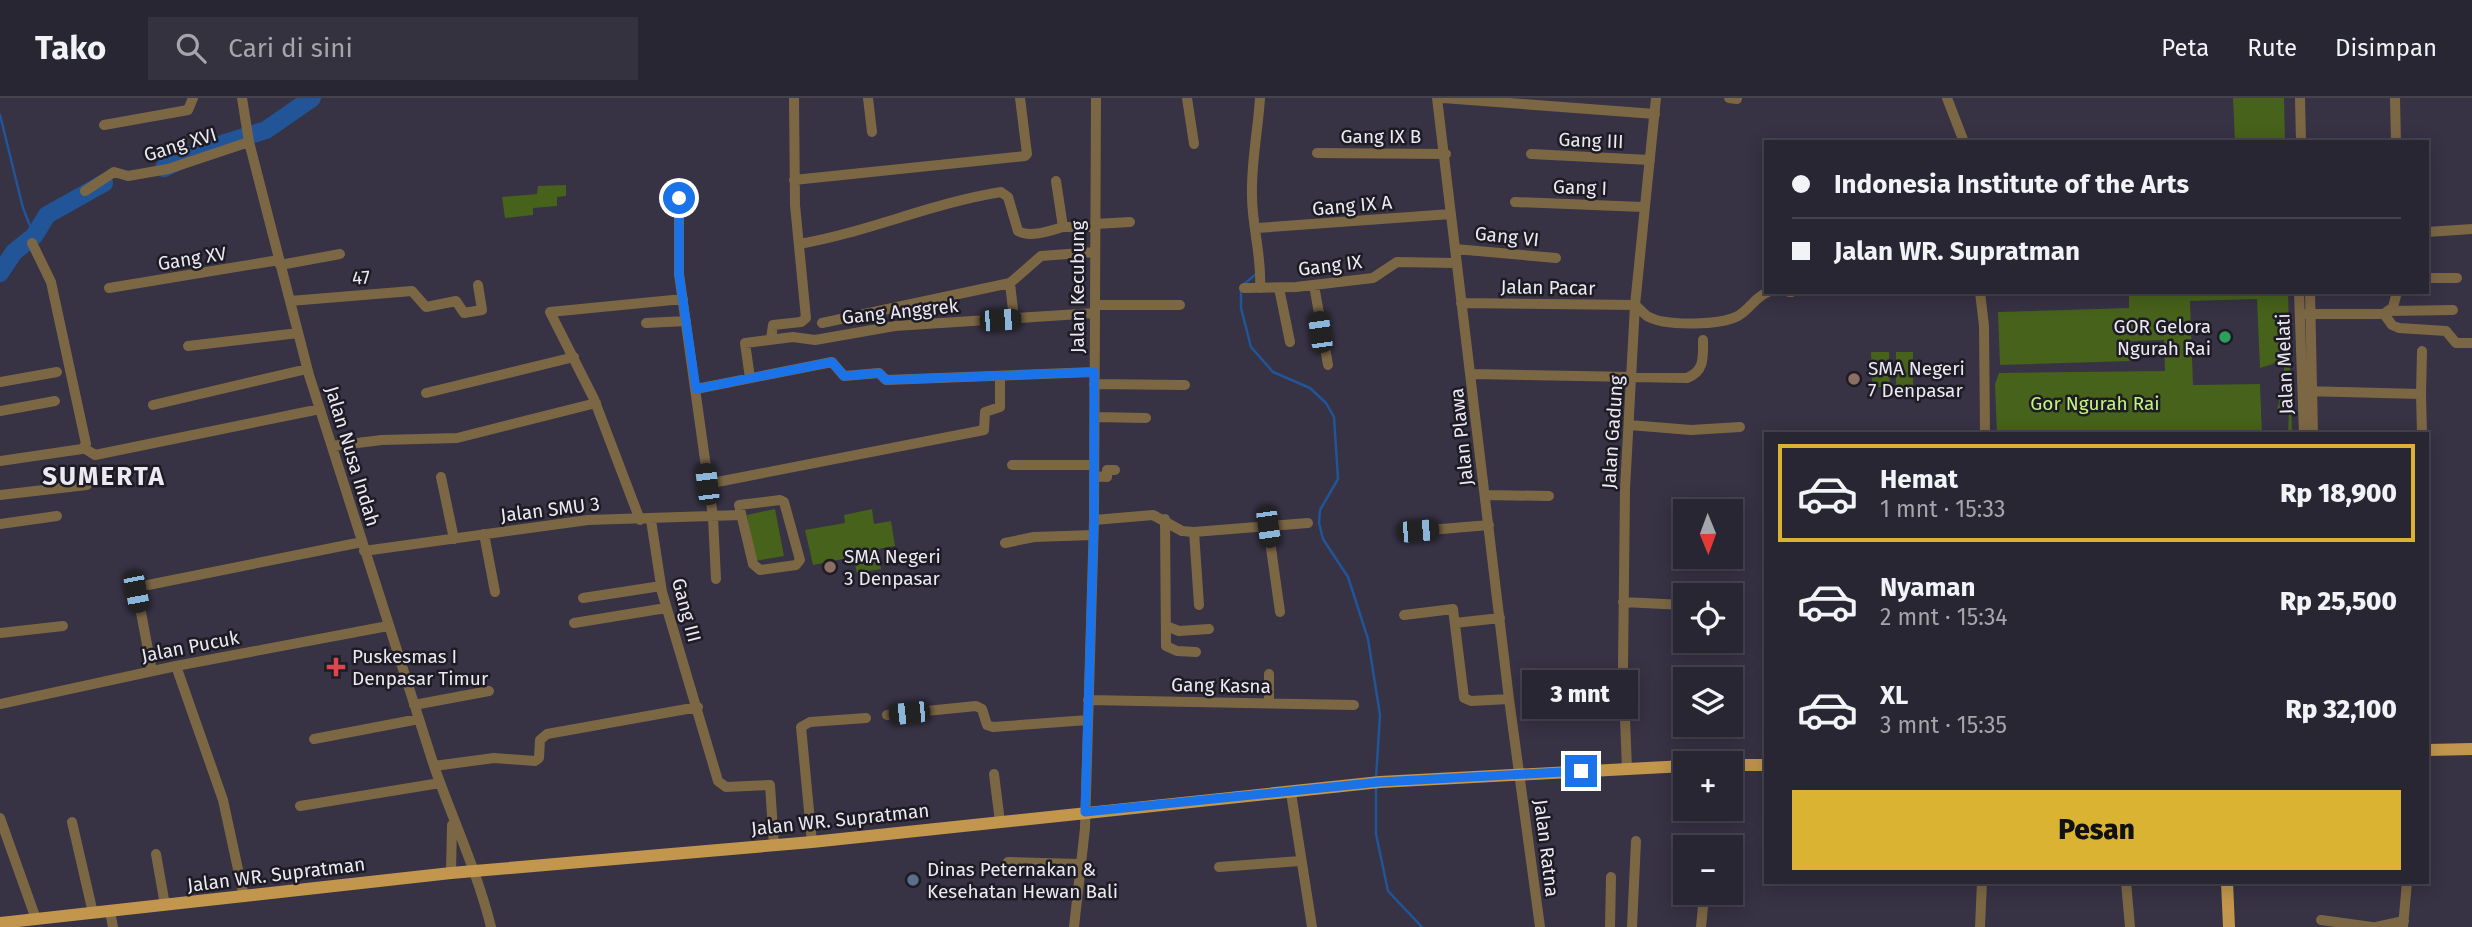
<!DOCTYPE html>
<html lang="id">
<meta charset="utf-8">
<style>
:root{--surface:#292633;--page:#35323f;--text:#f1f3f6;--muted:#a5a5ac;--line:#45434e;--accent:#dab333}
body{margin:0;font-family:"Fira Sans",sans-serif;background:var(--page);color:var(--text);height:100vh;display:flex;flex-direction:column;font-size:26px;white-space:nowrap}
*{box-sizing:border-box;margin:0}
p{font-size:23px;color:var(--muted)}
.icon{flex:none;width:38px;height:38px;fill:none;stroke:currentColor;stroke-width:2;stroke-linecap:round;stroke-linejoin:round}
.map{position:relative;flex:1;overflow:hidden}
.side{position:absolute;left:1764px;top:334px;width:665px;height:452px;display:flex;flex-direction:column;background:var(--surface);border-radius:0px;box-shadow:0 4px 18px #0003,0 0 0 2px var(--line)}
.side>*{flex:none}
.guide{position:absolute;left:1764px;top:42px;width:665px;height:154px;border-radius:0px;box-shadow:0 4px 18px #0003,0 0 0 2px var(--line);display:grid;align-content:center;height:154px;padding:0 28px;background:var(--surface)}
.needle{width:46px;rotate:179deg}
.tools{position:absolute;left:1673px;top:401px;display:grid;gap:14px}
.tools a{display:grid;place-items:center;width:70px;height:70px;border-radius:0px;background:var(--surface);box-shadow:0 4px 18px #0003,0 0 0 2px var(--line);font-size:35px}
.end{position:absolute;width:32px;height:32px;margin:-16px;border:9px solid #1a73e8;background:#fff;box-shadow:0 0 0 4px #fff}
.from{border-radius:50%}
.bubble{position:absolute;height:49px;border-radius:0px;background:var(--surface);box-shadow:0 4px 18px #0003,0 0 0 2px var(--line);font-size:23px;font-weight:800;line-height:49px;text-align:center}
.car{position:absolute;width:21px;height:42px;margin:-21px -10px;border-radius:9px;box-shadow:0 0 5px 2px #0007;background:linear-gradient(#222 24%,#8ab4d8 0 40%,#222 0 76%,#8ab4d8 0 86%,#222 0)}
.guide b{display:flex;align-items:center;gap:24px;height:66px;font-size:26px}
.guide b+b{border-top:2px solid var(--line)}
.guide i{width:18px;height:18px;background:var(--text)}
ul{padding:12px 0 0;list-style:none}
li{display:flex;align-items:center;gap:21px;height:98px;margin:0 14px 10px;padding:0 14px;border:4px solid transparent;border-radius:0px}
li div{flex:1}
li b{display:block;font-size:26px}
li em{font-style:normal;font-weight:800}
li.on{border-color:var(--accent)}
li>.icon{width:63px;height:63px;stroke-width:1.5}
.action{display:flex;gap:14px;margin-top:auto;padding:14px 28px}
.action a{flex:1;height:80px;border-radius:0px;background:var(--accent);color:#111;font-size:28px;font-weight:800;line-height:80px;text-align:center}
header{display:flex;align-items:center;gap:42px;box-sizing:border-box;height:98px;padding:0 35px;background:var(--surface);border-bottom:2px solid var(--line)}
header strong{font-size:33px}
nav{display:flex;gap:38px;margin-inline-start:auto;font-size:24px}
.search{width:490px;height:63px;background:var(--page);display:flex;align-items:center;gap:18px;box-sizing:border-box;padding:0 24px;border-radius:0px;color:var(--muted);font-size:26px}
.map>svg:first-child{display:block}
.green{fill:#47621b}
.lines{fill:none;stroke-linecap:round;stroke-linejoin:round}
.stream{stroke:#225498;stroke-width:2.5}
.river{stroke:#225498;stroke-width:18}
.minor{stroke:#7c6745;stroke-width:10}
.major{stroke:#c2964d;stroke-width:12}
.route{stroke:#1a73e8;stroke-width:9}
.leisure-dot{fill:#2e9e5b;stroke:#1d1b23;stroke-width:2.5}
.education-dot{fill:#8d6e63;stroke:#1d1b23;stroke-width:2.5}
.health-dot{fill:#e0444e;stroke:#1d1b23;stroke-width:2.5}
.service-dot{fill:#5c6f8a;stroke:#1d1b23;stroke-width:2.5}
.labels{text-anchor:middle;stroke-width:5;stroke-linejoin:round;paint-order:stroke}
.street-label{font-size:19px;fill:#ece9f4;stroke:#1d1b23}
.poi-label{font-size:19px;fill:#ece9f4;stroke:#1d1b23;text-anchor:start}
.park-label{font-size:19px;fill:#c3f37f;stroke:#1d1b23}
.district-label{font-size:26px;font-weight:bold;letter-spacing:2px;fill:#ece9f4;stroke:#1d1b23}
</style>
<header>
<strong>Tako</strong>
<div class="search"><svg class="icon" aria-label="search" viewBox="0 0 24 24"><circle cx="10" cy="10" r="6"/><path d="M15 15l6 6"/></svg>Cari di sini</div>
<nav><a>Peta</a><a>Rute</a><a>Disimpan</a></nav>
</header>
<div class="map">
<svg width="2472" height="829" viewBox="0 0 2472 829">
<rect width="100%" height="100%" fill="#373244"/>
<!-- green -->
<path class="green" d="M2233,0H2284L2285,44H2235Z
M566,87V98L557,99V108L533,110V117L505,120L502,99L537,96L538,88Z
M2129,194H2288L2292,336H2288L2289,312H2277L2280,299L2286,298L2283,256L2273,266L2260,270L2257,201L2190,203L2193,287L2260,286L2262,336H1997L1995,286L1999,275L2165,273L2164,242L2131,243V263L2000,267L1998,214L2129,210Z
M1871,254H1889L1890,289H1872Z
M1896,254H1913V289L1896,290Z
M775,411L784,458L755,463L747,417Z
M872,411L874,426L891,423L895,448L878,451L881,471L857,475L853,459L813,467L805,432L845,425L844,417Z"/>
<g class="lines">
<!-- stream -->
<path class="stream" d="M0,17L23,110L34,138
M1244,186L1255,177
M1241,191V210L1251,249L1273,274L1310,290L1326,305L1334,319L1338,381L1320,412L1319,425L1323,441L1348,479L1368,541L1380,617L1376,680
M1376,690V736L1388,793L1422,829"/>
<!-- river -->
<path class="river" d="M164,70L200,53L266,32L312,0
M0,175L14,154L34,138L47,117L104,85"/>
<!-- minor -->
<path class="minor" d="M242,0L249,44L309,277L434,668C453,722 477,773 491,829
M868,0L872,34
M1187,0L1194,46
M1437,0L1509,601L1540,829
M1443,0L1655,16
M1729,0L1737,1
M1947,0L1964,44
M2300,0L2301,44
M2395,0L2396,44
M104,27L188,12L193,0
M1317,55L1446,56
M1531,56L1650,62
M794,82L1025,58L1027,56L1020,0
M85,93L114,74L128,78L168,71L249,44
M679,100V176L713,419L716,481
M1515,104L1643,109
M1095,126L1130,124
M1063,129H1095
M1257,130L1451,116
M2427,134L2472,131
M799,146C868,134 932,105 1001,94L1008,99L1018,133C1030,140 1049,133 1063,129L1056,83
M1455,151L1556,160
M280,167L340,156
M2427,180H2457
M1010,185L1041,158L1094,154
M1314,187L1328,267
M109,190L279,162
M1244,190L1296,189L1373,180L1397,164L1456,165
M1260,190C1262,158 1252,129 1252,98C1251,64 1258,33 1260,0
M1279,190L1290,244
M1789,194H1792
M1980,194L1984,228L1985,336
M2299,194L2304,336
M2310,194L2313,336
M290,203L412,193L426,209L456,203L464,215L482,212L478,187
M1461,205L1635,207
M1095,207H1180
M1635,207C1639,210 1643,215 1647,218C1665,229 1721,227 1738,218C1750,211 1755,199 1768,194
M2390,213L2453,212
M2306,216H2384L2393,209L2397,194
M2384,216L2392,227L2399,230L2446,233L2456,245H2472
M646,225L686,223
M822,225L1010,185L1014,221
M771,241L773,227L801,224L806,220L795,107L794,0
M188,248L298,235
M1472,276L1687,280C1705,273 1703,259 1703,242
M750,280L745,245L793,239L815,242L895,228L1095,215
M0,284L57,274
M1094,286L1185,287
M696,291L832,264L844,278L879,275L886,282L1094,274
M2303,293L2421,296L2422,336
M426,295L574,259
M2421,296L2422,253
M153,307L307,271
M0,313L55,303
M1095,319L1146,320
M1629,327L1691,332L1740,329
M332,348L382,342L457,340L596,305
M84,350L95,357L320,311
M0,363L82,351L86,346L51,184L32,145
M1012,367H1094
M1094,378L1107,379V372H1115
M441,379L454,441
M707,386L984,332L985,314L1000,309V279
M0,397L87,387
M1485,397L1549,398
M780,402L784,404L800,462L796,467L760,472L753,466L739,407Z
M1165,421L1166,548L1177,553L1196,554
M640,422L594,301L550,214L683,201
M651,422L662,494L718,683L726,689L770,687L774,748
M1094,422L1153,417L1182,433L1194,434L1308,425
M0,426L57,418
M1268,429L1280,514
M1418,433L1489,427
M1194,434L1199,507
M484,436L495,494
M1005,445L1034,439L1093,437
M364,453L588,422L741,417
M148,487L362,444
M137,493L152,573
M583,500L661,488
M1623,504L1684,507
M1404,517L1453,511L1464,600L1471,603L1509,601
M574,525L666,510
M1455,525L1500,520
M1166,528L1179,533L1209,531
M0,535L63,528
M176,568L223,702L244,799
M1269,576V605
M1088,602L1354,607
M0,606L176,568L388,528
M414,607L489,593
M887,617L976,608L982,611L987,627L993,629L1088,622
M314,641L419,621
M434,668L494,660L535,663L539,660L540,642L547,636L698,609
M1627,671L1623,570L1625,391L1635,207L1656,0
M994,676L1000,724
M1291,695L1312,829
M300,708L440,685
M0,720L36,821
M72,724L93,815
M812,744L801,629L810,624L866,620
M156,756L165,807
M1008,764L1080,766
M1219,769L1300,763
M451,775L452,727
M2126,784L2130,829
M110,814L113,829
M2321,822L2372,829
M1074,829L1085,730L1094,422L1096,0
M1610,829L1611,779
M1632,829L1636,743
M1701,829L1704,799
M1980,829L1982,784
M2376,829L2404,823
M2403,829L2407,784"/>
<!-- major -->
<path class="major" d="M2427,652L2472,651
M1731,667H1766
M2227,784L2229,829
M0,825L451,775L812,744L1380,684L1685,668"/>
</g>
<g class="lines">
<!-- route -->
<path class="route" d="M679,100V176L696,291L832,264L844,278L879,275L886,282L1094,274V422L1085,714L1380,684L1581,673"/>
</g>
<!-- markers -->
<circle class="leisure-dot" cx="2225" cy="239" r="7"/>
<g class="education-dot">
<circle cx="1854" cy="281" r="7"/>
<circle cx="830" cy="469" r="7"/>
</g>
<path class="health-dot" d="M332.5 558.5h7v7h7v7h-7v7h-7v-7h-7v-7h7z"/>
<circle class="service-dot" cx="913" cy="782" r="7"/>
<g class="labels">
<!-- street labels -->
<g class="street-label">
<text x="1381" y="45">Gang IX B</text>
<text transform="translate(1591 42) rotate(2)" y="7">Gang III</text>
<text transform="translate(180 46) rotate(-17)" y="7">Gang XVI</text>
<text transform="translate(1580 89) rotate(2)" y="7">Gang I</text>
<text transform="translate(1352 107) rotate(-5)" y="7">Gang IX A</text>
<text transform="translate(1507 138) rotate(6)" y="7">Gang VI</text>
<text transform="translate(192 160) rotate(-9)" y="7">Gang XV</text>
<text transform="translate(1330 167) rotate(-7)" y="7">Gang IX</text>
<text transform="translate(361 179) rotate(-5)" y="7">47</text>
<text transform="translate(1077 189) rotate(-90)" y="7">Jalan Kecubung</text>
<text transform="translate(1548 189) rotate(1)" y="7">Jalan Pacar</text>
<text transform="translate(900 213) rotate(-6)" y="7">Gang Anggrek</text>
<text transform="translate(2284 266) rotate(-92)" y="7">Jalan Melati</text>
<text transform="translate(1612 334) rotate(-86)" y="7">Jalan Gadung</text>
<text transform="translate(1461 339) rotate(-96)" y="7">Jalan Plawa</text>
<text transform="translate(353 358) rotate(73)" y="7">Jalan Nusa Indah</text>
<text transform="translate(550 411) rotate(-7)" y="7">Jalan SMU 3</text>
<text transform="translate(687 512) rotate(75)" y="7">Gang III</text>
<text transform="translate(190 548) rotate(-11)" y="7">Jalan Pucuk</text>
<text transform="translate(1221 587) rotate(1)" y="7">Gang Kasna</text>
<text transform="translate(840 721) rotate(-6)" y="7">Jalan WR. Supratman</text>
<text transform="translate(1547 750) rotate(83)" y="7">Jalan Ratna</text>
<text transform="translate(276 776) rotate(-7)" y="7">Jalan WR. Supratman</text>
</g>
<!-- poi labels -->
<g class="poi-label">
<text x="2211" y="235" text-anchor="end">GOR Gelora<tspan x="2211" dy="22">Ngurah Rai</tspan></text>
<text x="1868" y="277">SMA Negeri<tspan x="1868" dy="22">7 Denpasar</tspan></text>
<text x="844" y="465">SMA Negeri<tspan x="844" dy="22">3 Denpasar</tspan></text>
<text x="352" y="565">Puskesmas I<tspan x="352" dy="22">Denpasar Timur</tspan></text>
<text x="927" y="778">Dinas Peternakan &amp;<tspan x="927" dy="22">Kesehatan Hewan Bali</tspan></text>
</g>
<!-- park labels -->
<g class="park-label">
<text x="2095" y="312">Gor Ngurah Rai</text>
</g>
<!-- district labels -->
<g class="district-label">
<text x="104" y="387">SUMERTA</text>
</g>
</g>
</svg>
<div class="tools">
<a><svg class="needle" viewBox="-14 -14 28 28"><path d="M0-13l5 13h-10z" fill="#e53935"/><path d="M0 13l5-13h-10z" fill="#a5a5ac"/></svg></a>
<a><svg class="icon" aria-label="locate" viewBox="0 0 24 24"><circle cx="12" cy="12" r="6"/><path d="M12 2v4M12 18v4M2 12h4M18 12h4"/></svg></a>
<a><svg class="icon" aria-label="layers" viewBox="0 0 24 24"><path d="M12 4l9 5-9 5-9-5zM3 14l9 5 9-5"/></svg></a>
<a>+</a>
<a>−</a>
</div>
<i class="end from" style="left:679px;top:100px"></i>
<i class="end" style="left:1581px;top:673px"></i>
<div class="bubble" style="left:1522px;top:572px;width:116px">3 mnt</div>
<i class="car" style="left:1000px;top:222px;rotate:86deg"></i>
<i class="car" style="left:1320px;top:234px;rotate:352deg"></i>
<i class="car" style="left:707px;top:386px;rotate:353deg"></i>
<i class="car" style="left:1268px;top:429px;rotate:172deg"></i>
<i class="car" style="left:1418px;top:433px;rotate:85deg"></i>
<i class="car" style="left:136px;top:494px;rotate:169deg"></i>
<i class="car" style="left:909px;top:615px;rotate:264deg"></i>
<div class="guide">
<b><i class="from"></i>Indonesia Institute of the Arts</b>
<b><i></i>Jalan WR. Supratman</b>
</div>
<section class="side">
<ul>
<li class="on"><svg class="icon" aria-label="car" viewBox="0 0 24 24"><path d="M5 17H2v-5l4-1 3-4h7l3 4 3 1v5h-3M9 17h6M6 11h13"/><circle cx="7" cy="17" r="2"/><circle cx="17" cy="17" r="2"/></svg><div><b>Hemat</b><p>1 mnt · 15:33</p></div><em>Rp 18,900</em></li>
<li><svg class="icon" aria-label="car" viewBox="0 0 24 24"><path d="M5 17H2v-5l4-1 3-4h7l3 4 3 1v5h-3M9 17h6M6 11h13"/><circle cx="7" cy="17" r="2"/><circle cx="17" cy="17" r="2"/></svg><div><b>Nyaman</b><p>2 mnt · 15:34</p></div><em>Rp 25,500</em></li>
<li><svg class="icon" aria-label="car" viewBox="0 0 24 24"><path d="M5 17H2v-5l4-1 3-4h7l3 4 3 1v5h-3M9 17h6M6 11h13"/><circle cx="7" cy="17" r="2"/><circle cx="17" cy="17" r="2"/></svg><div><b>XL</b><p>3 mnt · 15:35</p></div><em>Rp 32,100</em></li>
</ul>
<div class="action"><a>Pesan</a></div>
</section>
</div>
